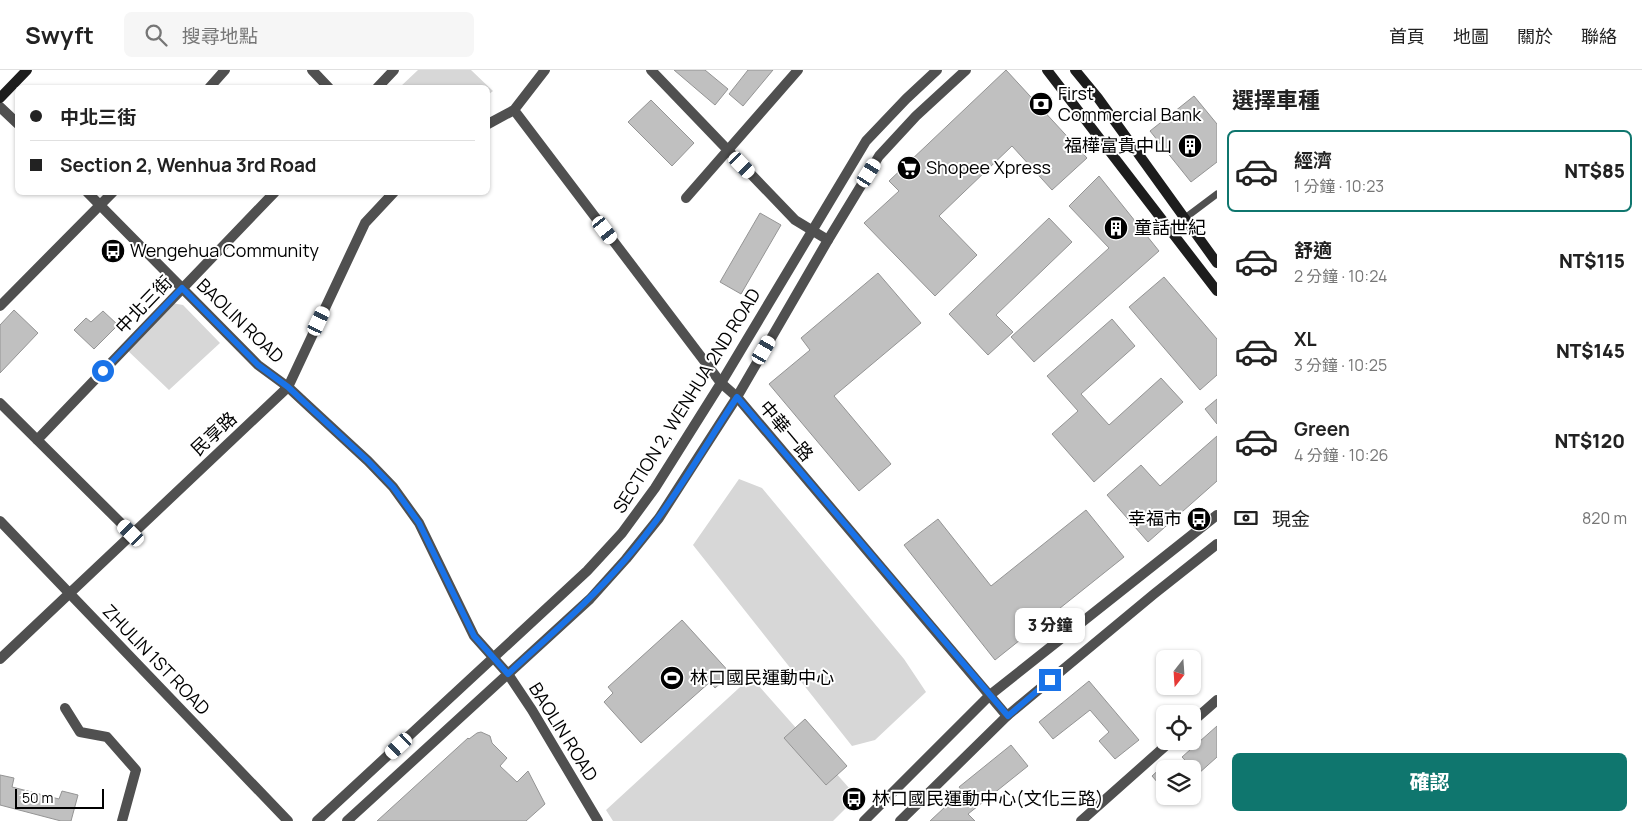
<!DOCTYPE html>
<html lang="zh-TW">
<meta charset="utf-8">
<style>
:root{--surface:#fff;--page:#f6f6f6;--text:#222;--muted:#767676;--line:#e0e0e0;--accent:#0f766e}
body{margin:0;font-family:Manrope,"Noto Sans TC",sans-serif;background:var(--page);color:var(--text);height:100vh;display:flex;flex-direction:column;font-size:19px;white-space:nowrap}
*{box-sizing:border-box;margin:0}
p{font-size:16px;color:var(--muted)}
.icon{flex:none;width:28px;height:28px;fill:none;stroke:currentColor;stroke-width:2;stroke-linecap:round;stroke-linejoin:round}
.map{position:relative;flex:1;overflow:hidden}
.details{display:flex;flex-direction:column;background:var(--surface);width:425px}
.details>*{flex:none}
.hud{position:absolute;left:15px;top:15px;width:475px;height:110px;border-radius:8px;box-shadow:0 1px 4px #0004;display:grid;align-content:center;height:110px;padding:0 15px;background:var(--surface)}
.needle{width:32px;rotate:197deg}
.fabs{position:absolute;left:1156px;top:580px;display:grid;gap:10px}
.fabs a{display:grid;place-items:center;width:45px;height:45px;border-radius:8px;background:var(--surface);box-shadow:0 1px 4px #0004;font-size:25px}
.scale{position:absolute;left:15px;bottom:12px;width:89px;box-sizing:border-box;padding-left:5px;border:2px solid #000;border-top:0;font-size:14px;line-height:18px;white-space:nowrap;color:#000;-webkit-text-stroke:4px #fff;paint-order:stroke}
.end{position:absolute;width:22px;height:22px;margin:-11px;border:6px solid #1a73e8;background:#fff;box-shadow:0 0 0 2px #fff}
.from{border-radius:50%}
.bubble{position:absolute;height:35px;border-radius:8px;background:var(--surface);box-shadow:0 1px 4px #0004;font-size:16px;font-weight:800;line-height:35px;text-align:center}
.car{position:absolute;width:15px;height:30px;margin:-15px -8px;border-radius:6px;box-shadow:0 0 4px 1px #0007;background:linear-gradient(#fff 24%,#345 0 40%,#fff 0 76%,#345 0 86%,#fff 0)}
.hud b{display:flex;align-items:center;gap:18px;height:48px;font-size:19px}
.hud b+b{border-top:1px solid var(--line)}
.hud i{width:12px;height:12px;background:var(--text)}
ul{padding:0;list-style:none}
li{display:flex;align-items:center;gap:15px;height:82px;margin:0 10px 8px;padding:0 5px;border:2px solid transparent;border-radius:8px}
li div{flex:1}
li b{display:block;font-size:19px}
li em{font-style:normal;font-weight:800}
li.active{border-color:var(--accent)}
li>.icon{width:45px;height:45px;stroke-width:1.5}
h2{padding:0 15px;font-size:22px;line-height:60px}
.pay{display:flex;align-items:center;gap:12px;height:55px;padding:0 15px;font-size:19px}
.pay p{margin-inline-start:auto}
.action{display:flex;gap:10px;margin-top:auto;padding:10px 15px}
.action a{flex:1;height:58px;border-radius:8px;background:var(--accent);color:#fff;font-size:20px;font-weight:800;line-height:58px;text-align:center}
header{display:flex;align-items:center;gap:30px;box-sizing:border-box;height:70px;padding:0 25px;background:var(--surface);border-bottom:1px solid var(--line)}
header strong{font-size:24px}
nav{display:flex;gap:28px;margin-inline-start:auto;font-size:18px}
.search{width:350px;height:45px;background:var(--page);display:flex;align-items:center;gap:12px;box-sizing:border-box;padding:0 18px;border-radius:8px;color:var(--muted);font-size:19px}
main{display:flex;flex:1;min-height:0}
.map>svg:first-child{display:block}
.green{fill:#d7d7d7}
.building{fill:#c0c0c0;stroke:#949494}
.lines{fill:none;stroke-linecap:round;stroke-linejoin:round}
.service{stroke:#505050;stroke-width:7}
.minor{stroke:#505050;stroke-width:10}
.tertiary{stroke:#505050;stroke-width:10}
.secondary{stroke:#1d1d1d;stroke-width:10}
.route{stroke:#1a73e8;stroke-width:6}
.labels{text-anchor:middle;stroke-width:4;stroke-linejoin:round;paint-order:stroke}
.poi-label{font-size:18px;fill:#000;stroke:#fff;text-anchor:start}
.street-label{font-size:18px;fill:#000;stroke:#fff}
</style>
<header>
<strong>Swyft</strong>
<div class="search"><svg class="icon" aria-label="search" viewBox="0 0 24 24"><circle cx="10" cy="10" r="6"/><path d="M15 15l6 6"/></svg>搜尋地點</div>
<nav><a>首頁</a><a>地圖</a><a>關於</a><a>聯絡</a></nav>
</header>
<main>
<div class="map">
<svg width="1217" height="751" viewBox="0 0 1217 751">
<rect width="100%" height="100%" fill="#fff"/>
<!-- green -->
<path class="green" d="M418,0H471L493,21L488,25V18L400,17Z
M172,233L183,235L220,273L169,320L126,279Z
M739,409L762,418L904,589L926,622L875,670L852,676L693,475Z
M751,607L857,727L833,751H613L606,740Z"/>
<!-- building -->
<path class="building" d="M674,0H705L728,19L715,35Z
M748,0H773L743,36L729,24Z
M1006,0L1087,88L1052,120L1012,76L939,146L977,185L935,226L864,153L899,121L889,111Z
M1194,26L1217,54V92L1191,112L1150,61Z
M651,30L694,73L672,96L628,52Z
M1099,106L1159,181L1034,292L1011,267L1109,178L1069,136Z
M760,143L781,155L741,224L720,212Z
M1049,148L1072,172L996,245L1013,262L988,285L949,244Z
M878,203L921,253L834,326L891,394L859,421L769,314L810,280L801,268Z
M1164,207L1217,269V305L1200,320L1129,237Z
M14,240L38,263L0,303V255Z
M103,241L118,255L94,279L74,260L86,248L91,252Z
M1112,249L1135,276L1081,324L1109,355L1161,308L1183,332L1094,412L1052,364L1078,341L1047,306Z
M1217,329V354L1205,339Z
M1217,366V411L1148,472L1107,425L1141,395L1160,416Z
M1086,440L1124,487L995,590L904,475L938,449L991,516Z
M682,550L731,604L715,618L710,612L641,673L604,632L613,623L608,617Z
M1089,611L1139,670L1115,689L1099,671L1109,662L1090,640L1053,669L1039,652Z
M805,649L847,696L826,715L784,668Z
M1217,656V687L1198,704L1182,687Z
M481,662L490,666L492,673L507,688L500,696L517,712L528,701L545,734L526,751H377L468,668L469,669L477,663Z
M1011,675L1028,696L968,744L975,751H930L962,721L959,717Z
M1165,694V721L1152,706Z
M0,705L14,708L12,717L59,729L62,721L78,725L71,751H61L0,735Z"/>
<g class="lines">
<!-- service -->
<path class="service" d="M1185,148L1217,124"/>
<!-- minor -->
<path class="minor" d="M312,0L329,18
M651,0L795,150L828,170
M209,18L225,0
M377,18L394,0
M0,37L18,54
M514,40L721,313L737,327L1007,646
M488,54L514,40L545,0
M87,122L258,295L288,317L303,331L368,391L393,417L419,453L474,566L508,604L532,640L598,751
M686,128L798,0
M0,236L113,122
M0,333L131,463
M37,370L275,122
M0,451L288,751
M0,589L288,317L365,153L394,122
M65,638L80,662L107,667L136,700L122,751
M1192,652L1217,630
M1081,751L1171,671"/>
<!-- tertiary -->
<path class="tertiary" d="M317,751L587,501L622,463L655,418L721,313L866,71L906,29L937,0
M347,751L590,529L626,489L659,448L737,327L828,170L879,86L916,46L966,0
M864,751L990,625L1217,445
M900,751L1007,646L1154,524L1217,474"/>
<!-- secondary -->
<path class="secondary" d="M1047,0L1217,221
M1075,0L1098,28L1217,193
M0,28L27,0"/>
</g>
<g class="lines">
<!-- route -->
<path class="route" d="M103,301L182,218L258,295L288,317L303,331L368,391L393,417L419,453L474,566L508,604C548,567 589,532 625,490C668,441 701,382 737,327L1008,646L1050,610"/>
</g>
<!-- icons -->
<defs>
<g id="bank-disc" transform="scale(1.25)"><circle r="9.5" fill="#000" stroke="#fff"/><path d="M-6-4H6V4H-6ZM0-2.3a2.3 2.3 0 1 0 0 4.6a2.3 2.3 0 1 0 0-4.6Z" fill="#fff"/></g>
<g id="building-disc" transform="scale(1.25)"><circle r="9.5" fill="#000" stroke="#fff"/><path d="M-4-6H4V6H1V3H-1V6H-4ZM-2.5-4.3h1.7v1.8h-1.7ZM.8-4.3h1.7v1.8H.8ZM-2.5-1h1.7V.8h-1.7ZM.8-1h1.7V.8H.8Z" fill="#fff"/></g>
<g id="supermarket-disc" transform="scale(1.25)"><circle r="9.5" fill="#000" stroke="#fff"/><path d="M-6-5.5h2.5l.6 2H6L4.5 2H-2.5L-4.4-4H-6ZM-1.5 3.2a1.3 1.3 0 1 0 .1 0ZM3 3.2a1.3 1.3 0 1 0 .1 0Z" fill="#fff"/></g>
<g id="bus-disc" transform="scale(1.25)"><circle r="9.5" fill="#000" stroke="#fff"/><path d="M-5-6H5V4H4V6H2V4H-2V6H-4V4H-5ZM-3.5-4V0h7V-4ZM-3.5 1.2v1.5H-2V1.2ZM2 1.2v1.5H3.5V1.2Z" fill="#fff"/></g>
<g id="stadium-disc" transform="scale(1.25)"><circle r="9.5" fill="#000" stroke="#fff"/><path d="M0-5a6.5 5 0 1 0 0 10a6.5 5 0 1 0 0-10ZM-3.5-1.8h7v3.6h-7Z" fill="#fff"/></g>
</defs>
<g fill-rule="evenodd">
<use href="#bank-disc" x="1041" y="34"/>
<use href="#building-disc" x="1190" y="76"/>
<use href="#supermarket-disc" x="909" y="98"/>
<use href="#building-disc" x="1116" y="158"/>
<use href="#bus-disc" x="113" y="181"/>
<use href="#bus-disc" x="1199" y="449"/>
<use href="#stadium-disc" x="672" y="608"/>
<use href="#bus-disc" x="854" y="729"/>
</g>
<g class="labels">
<!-- poi labels -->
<g class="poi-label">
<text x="1058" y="30">First<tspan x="1058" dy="21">Commercial Bank</tspan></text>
<text x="1172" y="82" text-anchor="end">福樺富貴中山</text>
<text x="926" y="104">Shopee Xpress</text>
<text x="1134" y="164">童話世紀</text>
<text x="130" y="187">Wengehua Community</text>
<text x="1182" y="455" text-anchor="end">幸福市</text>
<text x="690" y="614">林口國民運動中心</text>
<text x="872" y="735">林口國民運動中心(文化三路)</text>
</g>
<!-- street labels -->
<g class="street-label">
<text transform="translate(144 235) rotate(-46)" y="6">中北三街</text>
<text transform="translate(240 251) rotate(44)" y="6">BAOLIN ROAD</text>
<text transform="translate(687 331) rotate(-58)" y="6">SECTION 2, WENHUA 2ND ROAD</text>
<text transform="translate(786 361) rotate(50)" y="6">中華一路</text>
<text transform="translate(214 364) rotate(-43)" y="6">民享路</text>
<text transform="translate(156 590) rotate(46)" y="6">ZHULIN 1ST ROAD</text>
<text transform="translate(563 662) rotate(58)" y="6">BAOLIN ROAD</text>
</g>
</g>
</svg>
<div class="fabs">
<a><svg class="needle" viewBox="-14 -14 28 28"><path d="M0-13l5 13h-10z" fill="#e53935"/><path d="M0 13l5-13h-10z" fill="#767676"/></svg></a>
<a><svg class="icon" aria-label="locate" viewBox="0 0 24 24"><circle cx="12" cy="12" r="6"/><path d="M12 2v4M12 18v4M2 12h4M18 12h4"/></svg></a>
<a><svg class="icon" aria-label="layers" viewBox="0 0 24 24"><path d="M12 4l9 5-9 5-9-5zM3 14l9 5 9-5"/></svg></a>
</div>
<div class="scale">50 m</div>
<i class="end from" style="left:103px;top:301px"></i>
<i class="end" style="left:1050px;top:610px"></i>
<div class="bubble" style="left:1015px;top:538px;width:70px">3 分鐘</div>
<i class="car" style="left:742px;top:95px;rotate:136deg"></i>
<i class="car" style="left:869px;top:103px;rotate:32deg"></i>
<i class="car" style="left:605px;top:160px;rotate:143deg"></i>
<i class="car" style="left:319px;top:251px;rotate:25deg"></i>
<i class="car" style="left:764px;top:280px;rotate:30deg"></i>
<i class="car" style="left:131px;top:463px;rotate:315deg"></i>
<i class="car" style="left:399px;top:676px;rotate:227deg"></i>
<div class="hud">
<b><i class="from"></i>中北三街</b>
<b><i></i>Section 2, Wenhua 3rd Road</b>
</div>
</div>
<section class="details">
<h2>選擇車種</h2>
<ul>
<li class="active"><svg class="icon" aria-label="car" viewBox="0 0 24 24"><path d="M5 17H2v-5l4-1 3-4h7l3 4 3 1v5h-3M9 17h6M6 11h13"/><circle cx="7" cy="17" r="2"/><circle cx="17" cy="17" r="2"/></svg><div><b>經濟</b><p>1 分鐘 · 10:23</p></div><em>NT$85</em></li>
<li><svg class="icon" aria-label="car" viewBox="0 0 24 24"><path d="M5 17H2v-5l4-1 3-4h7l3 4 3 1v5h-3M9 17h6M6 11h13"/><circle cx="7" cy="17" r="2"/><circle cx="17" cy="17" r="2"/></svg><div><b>舒適</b><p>2 分鐘 · 10:24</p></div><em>NT$115</em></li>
<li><svg class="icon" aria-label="car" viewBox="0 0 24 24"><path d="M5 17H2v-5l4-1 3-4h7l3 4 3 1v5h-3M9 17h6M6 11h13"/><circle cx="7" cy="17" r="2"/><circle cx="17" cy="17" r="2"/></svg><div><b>XL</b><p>3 分鐘 · 10:25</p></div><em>NT$145</em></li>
<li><svg class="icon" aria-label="car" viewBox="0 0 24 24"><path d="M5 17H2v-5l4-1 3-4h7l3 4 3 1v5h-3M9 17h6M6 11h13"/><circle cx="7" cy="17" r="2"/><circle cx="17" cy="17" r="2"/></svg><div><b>Green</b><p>4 分鐘 · 10:26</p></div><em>NT$120</em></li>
</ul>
<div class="pay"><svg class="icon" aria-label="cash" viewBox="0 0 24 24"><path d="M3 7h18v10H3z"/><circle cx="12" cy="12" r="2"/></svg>現金<p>820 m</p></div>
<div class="action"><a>確認</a></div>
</section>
</main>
